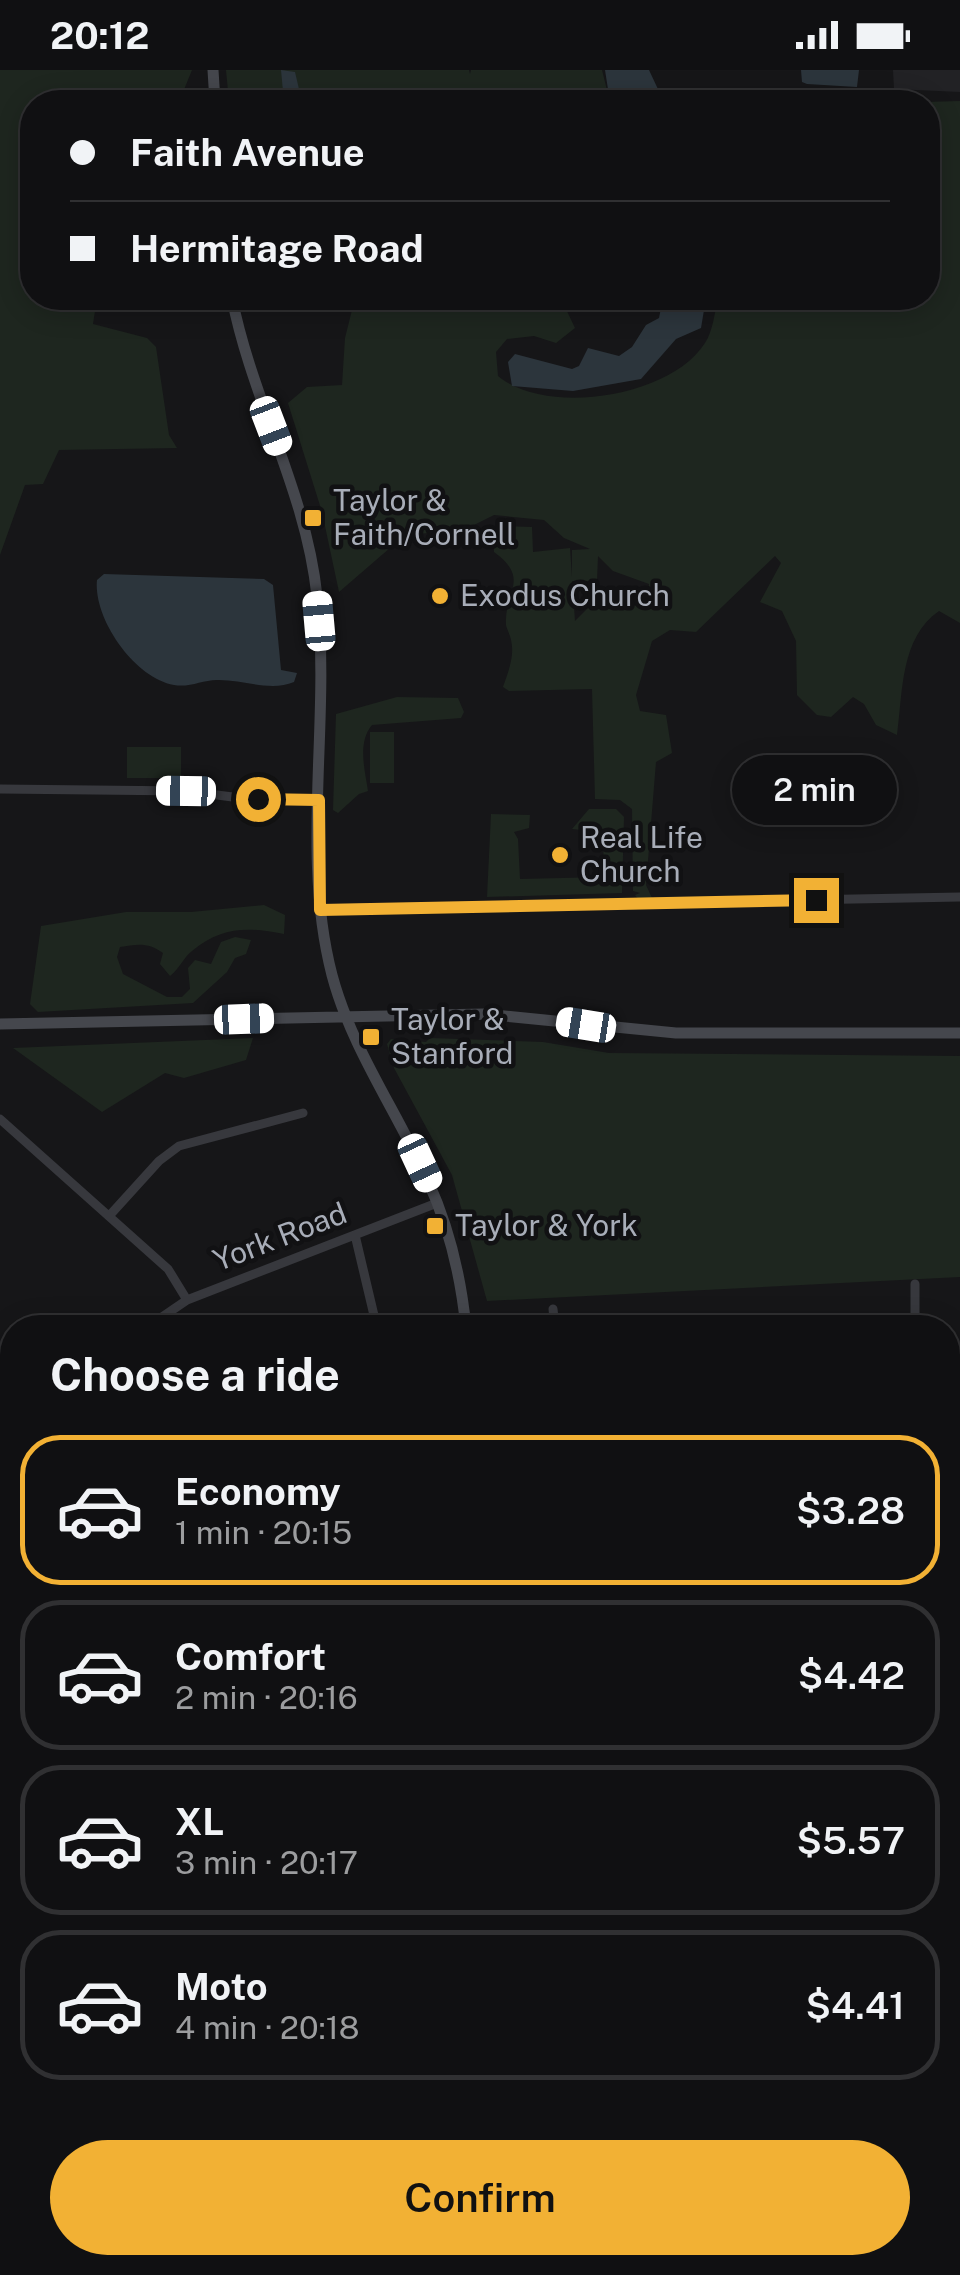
<!DOCTYPE html>
<meta charset="utf-8">
<style>
:root{--surface:#101012;--page:#19191b;--text:#f1f3f6;--muted:#9c9d9f;--line:#303032;--accent:#f2b134}
body{margin:0;font-family:"Public Sans",sans-serif;background:var(--page);color:var(--text);height:100vh;display:flex;flex-direction:column;font-size:38px;white-space:nowrap}
*{box-sizing:border-box;margin:0}
p{font-size:32px;color:var(--muted)}
.icon{flex:none;width:55px;height:55px;fill:none;stroke:currentColor;stroke-width:2;stroke-linecap:round;stroke-linejoin:round}
.map{position:relative;flex:1;overflow:hidden}
.panel{position:absolute;left:0px;top:1245px;width:960px;height:960px;display:flex;flex-direction:column;background:var(--surface);border-radius:40px 40px 0 0;box-shadow:0 5px 25px #0003,0 0 0 2px var(--line)}
.panel>*{flex:none}
.top-card{position:absolute;left:20px;top:20px;width:920px;height:220px;border-radius:40px;box-shadow:0 5px 25px #0003,0 0 0 2px var(--line);display:grid;align-content:center;height:220px;padding:0 50px;background:var(--surface)}
.end{position:absolute;width:45px;height:45px;margin:-22px;border:12px solid #f2b134;background:#111;box-shadow:0 0 0 5px #111}
.from{border-radius:50%}
.bubble{position:absolute;height:70px;border-radius:35px;background:var(--surface);box-shadow:0 5px 25px #0003,0 0 0 2px var(--line);font-size:32px;font-weight:600;line-height:70px;text-align:center}
.car{position:absolute;width:30px;height:60px;margin:-30px -15px;border-radius:12px;box-shadow:0 0 8px 2px #0007;background:linear-gradient(#fff 24%,#345 0 40%,#fff 0 76%,#345 0 86%,#fff 0)}
.top-card b{display:flex;align-items:center;gap:35px;height:95px;font-size:38px}
.top-card b+b{border-top:2px solid var(--line)}
.top-card i{width:25px;height:25px;background:var(--text)}
ul{padding:0;list-style:none}
li{display:flex;align-items:center;gap:30px;height:150px;margin:0 20px 15px;padding:0 30px;border:5px solid var(--line);border-radius:40px}
li div{flex:1}
li b{display:block;font-size:38px}
li em{font-style:normal;font-weight:600}
li.on{border-color:var(--accent)}
li>.icon{width:90px;height:90px;stroke-width:1.5}
h2{padding:0 50px;font-size:45px;line-height:120px}
.button{display:flex;gap:20px;margin-top:auto;padding:20px 50px}
.button a{flex:1;height:115px;border-radius:60px;background:var(--accent);color:#111;font-size:40px;font-weight:600;line-height:115px;text-align:center}
.status{display:flex;justify-content:space-between;align-items:center;height:70px;padding:0 50px;background:var(--surface);direction:ltr}
.status svg{height:28px;fill:currentColor}
.map>svg:first-child{display:block}
.built{fill:#222225}
.green{fill:#1e261f}
.water{fill:#2c353c}
.lines{fill:none;stroke-linecap:round;stroke-linejoin:round}
.street{stroke:#37383d;stroke-width:9}
.secondary{stroke:#45474d;stroke-width:11}
.route{stroke:#f2b134;stroke-width:12}
.poi-dot{fill:#f2b134;stroke:#111113;stroke-width:4}
.labels{text-anchor:middle;stroke-width:9;stroke-linejoin:round;paint-order:stroke}
.poi-label{font-size:30px;fill:#a8adb8;stroke:#111113;text-anchor:start}
.street-label{font-size:30px;fill:#a8adb8;stroke:#111113}
</style>
<div class="status"><b>20:12</b><svg viewBox="0 0 49 12"><path d="M0 12V9h3v3zM5 12V6h3v6zM10 12V3h3v9zM15 12V0h3v12zM26 1h20v11H26zM47 4h2v5h-2z"/></svg></div>
<div class="map">
<svg width="960" height="2205" viewBox="0 0 960 2205">
<rect width="100%" height="100%" fill="#161618"/>
<!-- built -->
<path class="built" d="M893,0H960V22L894,19Z
M0,1532H12V1620L0,1621Z
M0,1647H12V1765H0Z
M12,2130V2192L89,2193L88,2205H0V2143Z
M107,2193H245V2205H107Z"/>
<!-- green -->
<path class="green" d="M0,0H192L179,32H32V228H97L93,254L147,268L156,277L169,365L177,378L59,380L43,414L25,415L0,485Z
M226,0H469L470,4L471,0H602L610,32H229Z
M886,22L896,32H733L737,23Z
M960,31V553L939,541C900,568 903,622 897,665L876,655L864,634L853,627L831,647L817,645L797,625L796,571L782,541L760,532L781,493L775,486L696,562L670,560L652,571L636,625L640,641L666,645L672,683L656,692L646,815L652,828L663,830L638,829L635,825L640,823L633,821L632,739L620,730L595,729L592,619L509,621L503,617C508,602 515,586 511,570C511,567 506,557 506,555C504,521 531,509 494,482V456L532,457L533,482L570,478L575,551L591,535L647,536L649,514L613,501L598,486L597,511H572V480L590,479L564,468L544,450L494,445L464,460L405,465L339,522L322,442L288,333L307,317L342,315L345,268L355,228H566L565,237L575,258L556,273L534,266L507,269L496,282L498,306C546,346 670,328 705,273C713,261 715,241 718,228H928V32H924Z
M397,627L458,628L464,642L461,648L372,655C357,673 365,700 368,721L359,724L338,743L333,740L336,644Z
M370,662H394V713H370Z
M127,677H181V708H127Z
M589,739H616L624,747L622,823L487,827L491,744L530,745L529,758L514,762L518,769L520,809L604,807L603,762L572,759Z
M264,835L285,845L284,864C248,857 222,856 192,881C183,888 180,898 170,906L160,894L163,883C149,872 137,874 120,877L117,887L123,904L167,927H182L190,919L188,898L195,890L211,894L221,872L235,867L251,870L246,884L235,888L227,902L193,933L38,942L30,934L41,856L126,842H191Z
M253,968L246,990L184,1008L165,1003L102,1042L13,978Z
M430,968L543,972L609,983L960,986V1207L487,1231L452,1105L394,998L387,974L391,969L426,972Z
M0,1765H12V1915H0Z
M0,2060L12,2062V2130L0,2143Z
M245,2193H438V2205H245Z
M482,2193H527V2205H483Z"/>
<!-- water -->
<path class="water" d="M281,0L295,2L302,32H284Z
M605,0H649L664,32H610Z
M801,0H859L857,17L807,14L802,12Z
M663,228H706L701,258L676,269L641,309L573,321L512,316L508,292L515,284L572,299L579,296L588,278L619,286L632,277L646,255L659,248Z
M104,504L264,509L273,515L281,600L297,603L294,612C271,622 244,610 219,610C204,609 190,618 174,615C134,608 93,548 97,510Z"/>
<g class="lines">
<!-- street -->
<path class="street" d="M0,719L186,721L248,729L319,730
M321,839L960,827
M0,1049L168,1199L187,1230
M110,1145L159,1091L179,1076L303,1043
M355,1165L377,1258
M553,1239L555,1258
M146,1258L187,1230L437,1133
M915,1258V1214
M948,1292H960
M0,1355L12,1366
M948,1530H960
M0,1630H12
M948,1939H960
M0,1993L12,1996
M948,2160L960,2168
M646,2192L660,2205
M811,2192L821,2205
M97,2205V2192"/>
<!-- secondary -->
<path class="secondary" d="M213,0L215,32
M232,228C252,330 306,421 317,526C331,651 300,782 332,905C352,980 397,1041 428,1111C449,1157 461,1207 466,1258
M0,954L484,944L676,963H960
M462,2205V2192"/>
</g>
<g class="lines">
<!-- route -->
<path class="route" d="M258,729L319,730L320,840L816,830"/>
</g>
<!-- markers -->
<g class="poi-dot">
<rect x="303" y="438" width="20" height="20" rx="5"/>
<circle cx="440" cy="526" r="10"/>
<circle cx="560" cy="785" r="10"/>
<rect x="361" y="957" width="20" height="20" rx="5"/>
<rect x="425" y="1146" width="20" height="20" rx="5"/>
</g>
<g class="labels">
<!-- poi labels -->
<g class="poi-label">
<text x="333" y="441">Taylor &amp;<tspan x="333" dy="34">Faith/Cornell</tspan></text>
<text x="460" y="536">Exodus Church</text>
<text x="580" y="778">Real Life<tspan x="580" dy="34">Church</tspan></text>
<text x="391" y="960">Taylor &amp;<tspan x="391" dy="34">Stanford</tspan></text>
<text x="455" y="1166">Taylor &amp; York</text>
</g>
<!-- street labels -->
<g class="street-label">
<text transform="translate(280 1167) rotate(-21)" y="10">York Road</text>
</g>
</g>
</svg>
<i class="end from" style="left:258px;top:729px"></i>
<i class="end" style="left:816px;top:830px"></i>
<div class="bubble" style="left:732px;top:685px;width:165px">2 min</div>
<i class="car" style="left:271px;top:356px;rotate:159deg"></i>
<i class="car" style="left:319px;top:551px;rotate:355deg"></i>
<i class="car" style="left:186px;top:721px;rotate:271deg"></i>
<i class="car" style="left:244px;top:949px;rotate:88deg"></i>
<i class="car" style="left:586px;top:955px;rotate:279deg"></i>
<i class="car" style="left:420px;top:1093px;rotate:155deg"></i>
<div class="top-card">
<b><i class="from"></i>Faith Avenue</b>
<b><i></i>Hermitage Road</b>
</div>
<section class="panel">
<h2>Choose a ride</h2>
<ul>
<li class="on"><svg class="icon" aria-label="car" viewBox="0 0 24 24"><path d="M5 17H2v-5l4-1 3-4h7l3 4 3 1v5h-3M9 17h6M6 11h13"/><circle cx="7" cy="17" r="2"/><circle cx="17" cy="17" r="2"/></svg><div><b>Economy</b><p>1 min · 20:15</p></div><em>$3.28</em></li>
<li><svg class="icon" aria-label="car" viewBox="0 0 24 24"><path d="M5 17H2v-5l4-1 3-4h7l3 4 3 1v5h-3M9 17h6M6 11h13"/><circle cx="7" cy="17" r="2"/><circle cx="17" cy="17" r="2"/></svg><div><b>Comfort</b><p>2 min · 20:16</p></div><em>$4.42</em></li>
<li><svg class="icon" aria-label="car" viewBox="0 0 24 24"><path d="M5 17H2v-5l4-1 3-4h7l3 4 3 1v5h-3M9 17h6M6 11h13"/><circle cx="7" cy="17" r="2"/><circle cx="17" cy="17" r="2"/></svg><div><b>XL</b><p>3 min · 20:17</p></div><em>$5.57</em></li>
<li><svg class="icon" aria-label="car" viewBox="0 0 24 24"><path d="M5 17H2v-5l4-1 3-4h7l3 4 3 1v5h-3M9 17h6M6 11h13"/><circle cx="7" cy="17" r="2"/><circle cx="17" cy="17" r="2"/></svg><div><b>Moto</b><p>4 min · 20:18</p></div><em>$4.41</em></li>
</ul>
<div class="button"><a>Confirm</a></div>
</section>
</div>
